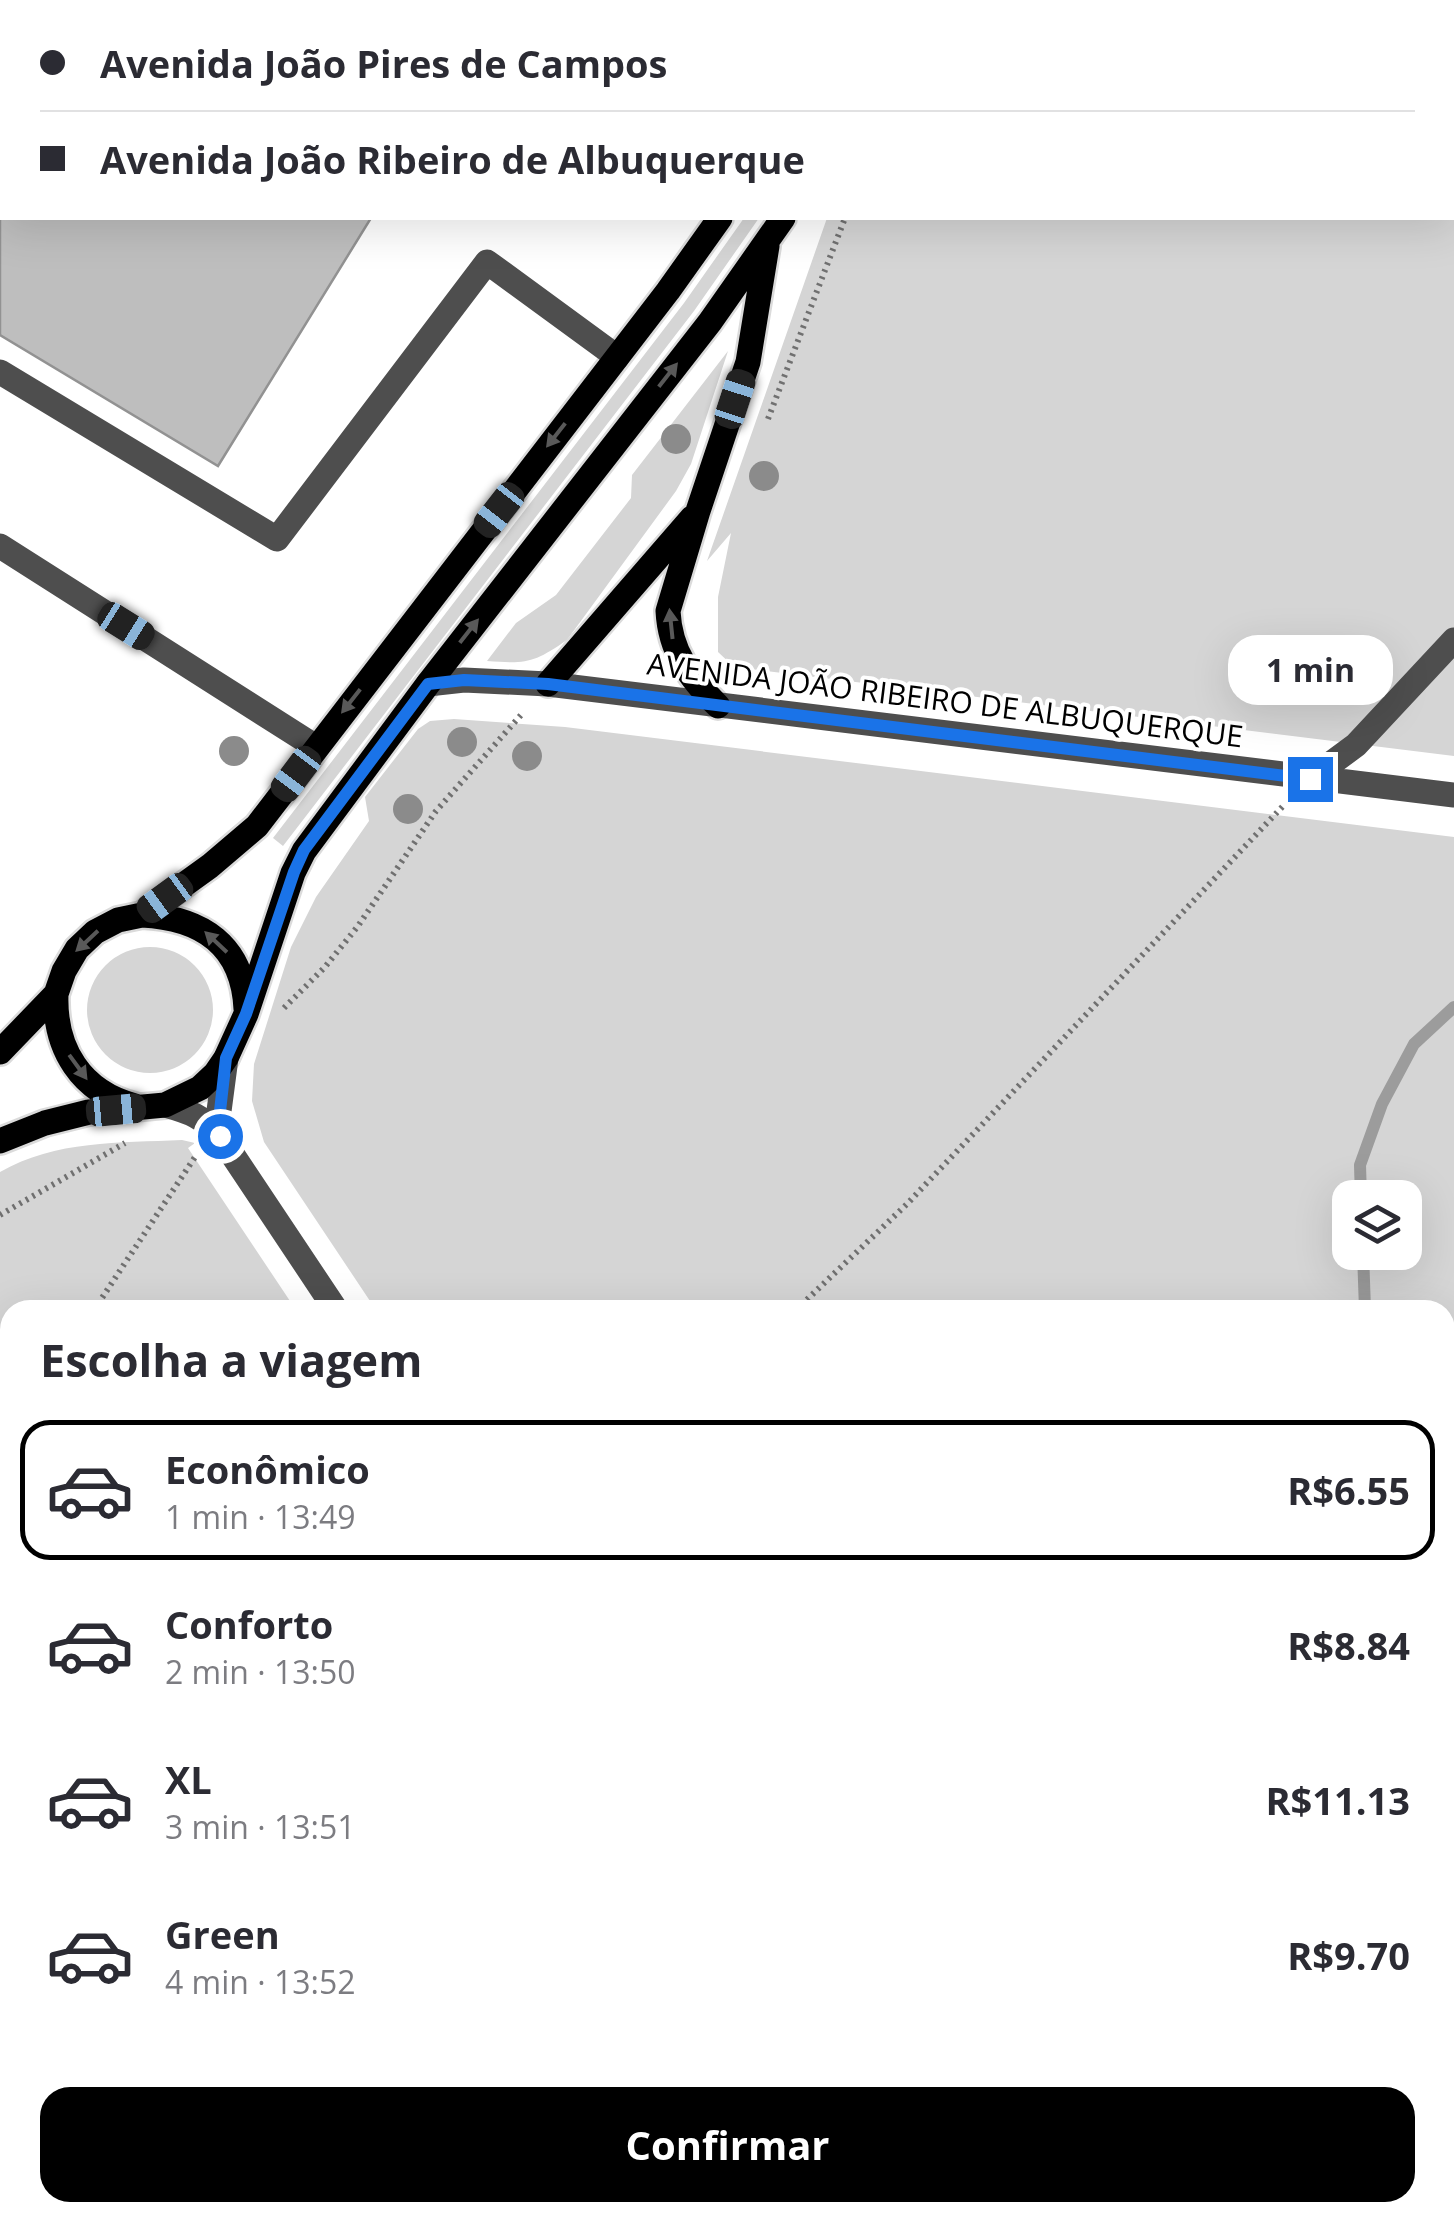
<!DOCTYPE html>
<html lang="pt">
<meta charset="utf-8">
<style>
:root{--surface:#fff;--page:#f2f2f3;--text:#2b2b33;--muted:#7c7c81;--line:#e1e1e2;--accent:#000}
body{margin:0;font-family:"Open Sans",sans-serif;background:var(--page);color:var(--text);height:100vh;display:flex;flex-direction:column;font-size:38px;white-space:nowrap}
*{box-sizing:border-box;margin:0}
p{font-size:32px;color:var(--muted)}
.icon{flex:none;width:55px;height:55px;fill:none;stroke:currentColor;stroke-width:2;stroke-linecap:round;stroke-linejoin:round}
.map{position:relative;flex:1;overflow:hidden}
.sheet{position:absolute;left:0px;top:1300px;width:1455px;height:922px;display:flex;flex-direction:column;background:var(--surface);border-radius:30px 30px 0 0;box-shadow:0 10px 40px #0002}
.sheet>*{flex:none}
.hud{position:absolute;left:0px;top:0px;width:1455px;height:220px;box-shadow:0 10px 40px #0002;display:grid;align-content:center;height:220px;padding:0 40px;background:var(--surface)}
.fabs{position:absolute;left:1332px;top:1180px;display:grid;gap:20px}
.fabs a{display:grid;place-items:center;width:90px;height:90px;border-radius:20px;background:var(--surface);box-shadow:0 10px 40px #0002;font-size:50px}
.end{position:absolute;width:45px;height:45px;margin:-22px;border:12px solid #1a73e8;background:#fff;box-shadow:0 0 0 5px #fff}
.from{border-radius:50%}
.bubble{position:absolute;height:70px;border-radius:30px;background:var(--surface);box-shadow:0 10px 40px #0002;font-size:32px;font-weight:700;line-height:70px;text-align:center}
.car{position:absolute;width:30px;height:60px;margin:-30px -15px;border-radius:12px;box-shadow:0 0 8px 2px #0007;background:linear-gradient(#222 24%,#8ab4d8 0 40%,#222 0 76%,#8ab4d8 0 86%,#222 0)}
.hud b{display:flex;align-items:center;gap:35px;height:95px;font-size:38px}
.hud b+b{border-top:2px solid var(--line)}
.hud i{width:25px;height:25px;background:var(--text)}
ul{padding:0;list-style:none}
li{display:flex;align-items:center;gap:30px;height:140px;margin:0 20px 15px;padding:0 20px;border:5px solid transparent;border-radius:30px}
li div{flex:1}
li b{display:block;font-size:38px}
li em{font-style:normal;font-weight:700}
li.active{border-color:var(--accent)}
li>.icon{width:90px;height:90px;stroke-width:1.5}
h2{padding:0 40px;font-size:45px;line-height:120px}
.primary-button{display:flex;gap:20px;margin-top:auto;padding:20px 40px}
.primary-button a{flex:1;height:115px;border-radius:30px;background:var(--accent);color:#fff;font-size:40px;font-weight:700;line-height:115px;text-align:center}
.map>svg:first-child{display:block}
.green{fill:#d5d5d5;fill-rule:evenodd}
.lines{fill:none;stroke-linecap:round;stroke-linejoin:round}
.stream{stroke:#9c9c9c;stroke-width:12}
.building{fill:#bebebe;stroke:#929292;stroke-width:2.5}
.major-casing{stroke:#dbdbdb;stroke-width:30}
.path{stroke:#707070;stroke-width:6;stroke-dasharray:2.5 5;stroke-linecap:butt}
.minor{stroke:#4e4e4e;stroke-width:25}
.major{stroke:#000;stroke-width:25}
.tree{fill:#8b8b8b}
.oneway{fill:#595959}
.route{stroke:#1a73e8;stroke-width:12}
.labels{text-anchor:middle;stroke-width:8;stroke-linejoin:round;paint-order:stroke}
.street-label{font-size:30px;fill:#000;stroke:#fff}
</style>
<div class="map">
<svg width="1454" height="2221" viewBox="0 0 1454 2221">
<rect width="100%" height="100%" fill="#fff"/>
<!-- green -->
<path class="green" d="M936,0H1454V756L734,667L718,652V597L731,533L707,561L827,218H1452V2H935Z
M744,218H759L694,311L283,846L273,838L684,303Z
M728,351L691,464L676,491L567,640C534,663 526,664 487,661L516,623L556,595L631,498L632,475Z
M454,719L565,727L1454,837V2221H984L978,2213L1445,2212V1310H376L264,1142L252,1101L254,1064L291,947L316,897L369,821L365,797L418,729L430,721ZM1350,1198H1405V1252H1350Z
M87 1010a63 63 0 1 1 126 0a63 63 0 1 1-126 0Z
M182,1140L195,1143L188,1148L296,1310H10V2212H897L903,2221H0V1172C56,1140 119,1143 182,1140Z"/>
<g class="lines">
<!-- stream -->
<path class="stream" d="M1361,1198L1360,1165L1382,1104L1414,1044L1454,1007
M1363,1252L1365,1310
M1445,1916L1454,1930"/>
</g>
<!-- building -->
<path class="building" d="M0,0H154L158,2H2V218H371L218,466L0,335Z
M227,0H563L567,2H231Z"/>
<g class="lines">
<!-- major casing -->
<g class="major-casing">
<path id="major" d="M854,2L855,0
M912,2L913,0
M548,684L692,518
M718,706C690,678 670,652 668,611L698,511L748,362L767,246
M142,915C202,918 243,945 246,1009
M56,994C54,1049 81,1092 135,1106
M0,1052L56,994L64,971L77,949L95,932L118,920L142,915L210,866L257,826L668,291L720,218
M0,1141L45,1123L89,1112L165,1105L200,1088L215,1074L226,1058L246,1014L293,873L304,851L428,684L710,322L783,218"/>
</g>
<!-- path -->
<path class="path" d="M768,419L845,218
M284,1008L325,967L358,926L436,811L521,715
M0,1215L125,1143
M94,1310L195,1157
M796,1310L907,1204L1284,805
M0,1485L10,1466
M539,2221L544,2212"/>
<!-- minor -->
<path class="minor" d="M670,0L672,2
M0,372L277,539L487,262L617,357
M0,546L316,747
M428,684L464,680L548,684L1454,795
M1310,779L1356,745L1454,640
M165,1105C190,1112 202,1116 220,1136L336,1310
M220,1136L219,1111L226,1058
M937,2212L943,2221"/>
<!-- major -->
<use href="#major" class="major"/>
</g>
<!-- trees -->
<g class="tree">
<circle cx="676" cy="439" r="15"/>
<circle cx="764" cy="476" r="15"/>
<circle cx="462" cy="742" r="15"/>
<circle cx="234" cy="751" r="15"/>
<circle cx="527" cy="756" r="15"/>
<circle cx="408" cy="809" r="15"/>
</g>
<!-- one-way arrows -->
<defs><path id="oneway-solid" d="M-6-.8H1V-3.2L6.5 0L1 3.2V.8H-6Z" transform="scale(2.5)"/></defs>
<g class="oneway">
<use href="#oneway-solid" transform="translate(668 375) rotate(-52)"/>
<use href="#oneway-solid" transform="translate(556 435) rotate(128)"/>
<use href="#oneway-solid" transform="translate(671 624) rotate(-96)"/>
<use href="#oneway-solid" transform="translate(469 631) rotate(-52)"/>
<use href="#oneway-solid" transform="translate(351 701) rotate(128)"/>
<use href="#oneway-solid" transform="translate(87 941) rotate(137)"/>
<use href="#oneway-solid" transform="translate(216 942) rotate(-137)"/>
<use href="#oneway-solid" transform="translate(78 1067) rotate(54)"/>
</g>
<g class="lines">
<!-- route -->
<path class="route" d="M220,1136V1111L226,1058L246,1014L294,872L304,850L428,684L464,680L548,684L1310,779"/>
</g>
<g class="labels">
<!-- street labels -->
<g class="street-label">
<text transform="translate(945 701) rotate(7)" y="10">AVENIDA JOÃO RIBEIRO DE ALBUQUERQUE</text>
</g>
</g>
</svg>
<div class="fabs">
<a><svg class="icon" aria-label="layers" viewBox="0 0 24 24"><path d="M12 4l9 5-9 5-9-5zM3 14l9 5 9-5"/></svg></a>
</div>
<i class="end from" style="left:220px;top:1136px"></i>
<i class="end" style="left:1310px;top:779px"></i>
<div class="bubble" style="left:1228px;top:635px;width:165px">1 min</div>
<i class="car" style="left:735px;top:399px;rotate:18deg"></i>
<i class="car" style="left:499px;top:510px;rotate:218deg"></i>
<i class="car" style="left:126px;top:626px;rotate:122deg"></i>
<i class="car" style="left:296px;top:774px;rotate:217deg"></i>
<i class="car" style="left:165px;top:898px;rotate:234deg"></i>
<i class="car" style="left:116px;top:1110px;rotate:85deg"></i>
<div class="hud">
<b><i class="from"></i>Avenida João Pires de Campos</b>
<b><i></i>Avenida João Ribeiro de Albuquerque</b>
</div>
<section class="sheet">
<h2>Escolha a viagem</h2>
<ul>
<li class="active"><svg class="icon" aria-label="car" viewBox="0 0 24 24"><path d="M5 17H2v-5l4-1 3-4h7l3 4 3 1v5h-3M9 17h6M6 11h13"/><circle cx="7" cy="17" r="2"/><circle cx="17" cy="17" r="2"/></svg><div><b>Econômico</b><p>1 min · 13:49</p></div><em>R$6.55</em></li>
<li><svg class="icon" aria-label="car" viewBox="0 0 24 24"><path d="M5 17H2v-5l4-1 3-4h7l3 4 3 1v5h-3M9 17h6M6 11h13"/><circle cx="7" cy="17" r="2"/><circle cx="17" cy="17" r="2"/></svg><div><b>Conforto</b><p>2 min · 13:50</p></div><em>R$8.84</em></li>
<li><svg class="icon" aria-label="car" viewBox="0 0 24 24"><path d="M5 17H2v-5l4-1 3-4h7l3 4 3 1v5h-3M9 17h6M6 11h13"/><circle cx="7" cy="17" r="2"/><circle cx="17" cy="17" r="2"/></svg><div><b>XL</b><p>3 min · 13:51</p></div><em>R$11.13</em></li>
<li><svg class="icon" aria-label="car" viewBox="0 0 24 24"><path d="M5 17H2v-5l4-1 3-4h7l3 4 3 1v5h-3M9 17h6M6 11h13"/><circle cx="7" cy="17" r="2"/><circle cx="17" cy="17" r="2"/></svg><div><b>Green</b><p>4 min · 13:52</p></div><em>R$9.70</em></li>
</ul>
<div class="primary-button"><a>Confirmar</a></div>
</section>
</div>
